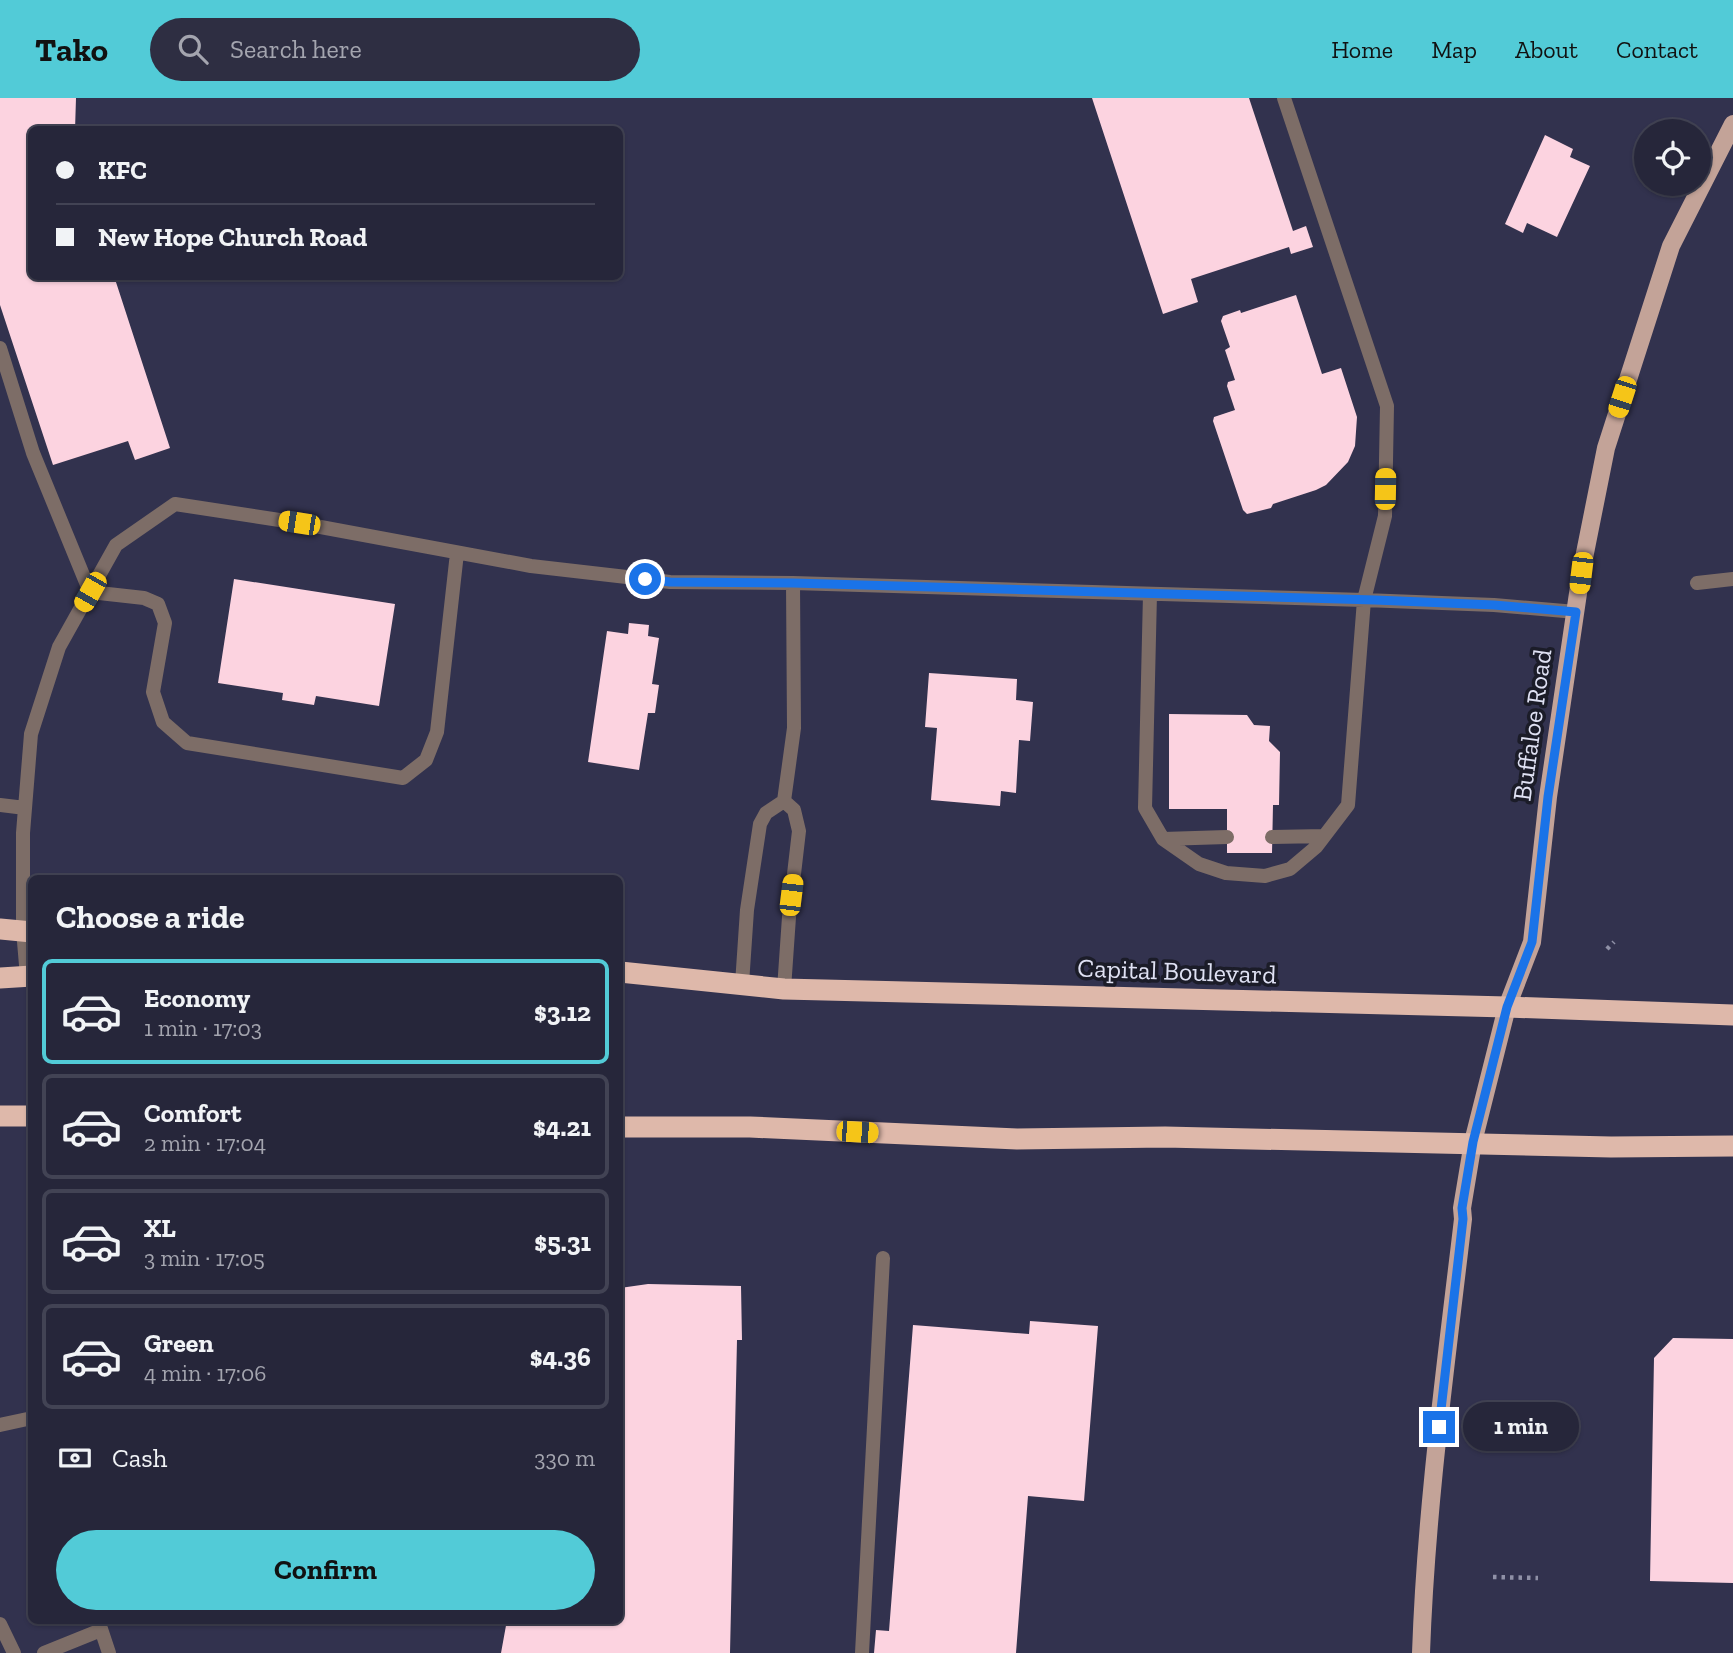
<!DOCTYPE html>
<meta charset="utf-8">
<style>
:root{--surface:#26263a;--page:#2e2e42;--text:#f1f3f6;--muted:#a4a5af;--line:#424354;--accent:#52cbd7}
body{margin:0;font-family:"Zilla Slab",serif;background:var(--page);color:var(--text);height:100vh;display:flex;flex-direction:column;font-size:26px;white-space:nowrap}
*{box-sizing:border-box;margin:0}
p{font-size:23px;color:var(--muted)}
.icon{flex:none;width:38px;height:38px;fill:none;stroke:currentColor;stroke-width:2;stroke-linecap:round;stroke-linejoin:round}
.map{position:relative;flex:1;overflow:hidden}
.drawer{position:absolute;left:28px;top:777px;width:595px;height:749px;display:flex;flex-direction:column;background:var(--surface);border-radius:10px;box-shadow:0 2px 5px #0004,0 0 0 2px var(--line)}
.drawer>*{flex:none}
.hud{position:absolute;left:28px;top:28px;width:595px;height:154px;border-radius:10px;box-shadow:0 2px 5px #0004,0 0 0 2px var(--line);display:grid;align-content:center;height:154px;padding:0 28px;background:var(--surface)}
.fabs{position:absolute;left:1634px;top:21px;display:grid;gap:14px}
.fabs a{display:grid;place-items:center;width:77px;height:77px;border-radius:50%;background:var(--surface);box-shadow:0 2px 5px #0004,0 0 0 2px var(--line);font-size:35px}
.end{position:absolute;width:32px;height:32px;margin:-16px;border:9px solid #1a73e8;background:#fff;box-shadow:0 0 0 4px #fff}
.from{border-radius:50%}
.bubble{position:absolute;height:49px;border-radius:24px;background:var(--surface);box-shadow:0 2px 5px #0004,0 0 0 2px var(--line);font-size:23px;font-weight:800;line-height:49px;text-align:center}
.car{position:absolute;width:21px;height:42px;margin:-21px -10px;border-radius:9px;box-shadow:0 0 5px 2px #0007;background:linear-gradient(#f5c518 24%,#345 0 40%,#f5c518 0 76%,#345 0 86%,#f5c518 0)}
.hud b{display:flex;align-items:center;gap:24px;height:66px;font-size:26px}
.hud b+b{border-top:2px solid var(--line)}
.hud i{width:18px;height:18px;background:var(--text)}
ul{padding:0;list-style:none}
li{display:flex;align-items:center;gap:21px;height:105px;margin:0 14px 10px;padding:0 14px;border:4px solid var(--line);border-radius:10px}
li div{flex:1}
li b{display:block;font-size:26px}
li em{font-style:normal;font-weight:800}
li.selected{border-color:var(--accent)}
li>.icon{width:63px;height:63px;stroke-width:1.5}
h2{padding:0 28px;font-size:32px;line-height:84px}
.pay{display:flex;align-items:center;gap:18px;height:77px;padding:0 28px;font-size:26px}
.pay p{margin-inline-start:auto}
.button{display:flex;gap:14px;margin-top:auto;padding:14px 28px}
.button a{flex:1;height:80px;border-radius:42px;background:var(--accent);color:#111;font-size:28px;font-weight:800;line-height:80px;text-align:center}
header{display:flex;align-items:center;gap:42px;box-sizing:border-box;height:98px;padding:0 35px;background:var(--accent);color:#111}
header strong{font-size:33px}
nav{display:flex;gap:38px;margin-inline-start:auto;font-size:24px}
.search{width:490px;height:63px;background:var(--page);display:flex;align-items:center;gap:18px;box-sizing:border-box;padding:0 24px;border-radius:38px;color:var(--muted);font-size:26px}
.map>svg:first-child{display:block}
.building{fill:#fcd3e0}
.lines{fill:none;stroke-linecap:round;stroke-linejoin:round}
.path{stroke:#9091a7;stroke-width:4.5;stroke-dasharray:3.5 5;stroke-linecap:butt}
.lane{stroke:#7d6d67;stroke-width:14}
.street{stroke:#7d6d67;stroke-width:14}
.primary{stroke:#c3a398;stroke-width:18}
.highway{stroke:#deb8aa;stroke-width:21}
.route{stroke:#1a73e8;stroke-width:9}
.labels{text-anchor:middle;stroke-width:7;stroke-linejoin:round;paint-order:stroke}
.street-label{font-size:26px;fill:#dfe1f3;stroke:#1b1c28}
</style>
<header>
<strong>Tako</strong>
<div class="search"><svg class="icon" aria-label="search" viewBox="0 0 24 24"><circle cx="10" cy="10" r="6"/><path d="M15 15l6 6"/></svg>Search here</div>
<nav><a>Home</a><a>Map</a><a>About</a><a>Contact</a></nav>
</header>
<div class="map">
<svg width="1733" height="1555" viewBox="0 0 1733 1555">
<rect width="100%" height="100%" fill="#32324e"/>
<!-- building -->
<path class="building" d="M0,0H76L75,32H32V178H114L170,350L135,362L128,343L53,367L0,207Z
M1092,0H1249L1293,133L1306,128L1313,149L1291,156L1289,149L1191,181L1198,204L1163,216Z
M1545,37L1573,51L1570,59L1590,68L1557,139L1527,125L1523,135L1505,126Z
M1296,197L1322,276L1341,270L1357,319L1355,348L1348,364L1326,387L1316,392L1273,406L1271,410L1247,416L1243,412L1213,323L1214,319L1235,312L1227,288L1228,284L1235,282L1225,252L1230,249L1221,223L1223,218L1240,212L1241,215Z
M234,481L395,506L379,608L316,598L314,607L282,602L283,595L218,585Z
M629,525L649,527L648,538L659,540L652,586L659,587L655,615H648L639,672L588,664L607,533L628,536Z
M929,575L1017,581L1016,602L1033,604L1030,643L1019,642L1016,695L1001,693L1000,708L931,702L937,630L925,629Z
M1169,616L1247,617L1254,627L1270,628L1269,643L1280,654L1279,707H1273L1272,755H1227V711H1169Z
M648,1186L741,1188L742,1242H737L730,1555H501L507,1522H620V1190Z
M1030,1223L1098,1228L1084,1403L1028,1398L1016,1555H874L876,1532L889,1533L913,1227L1029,1236Z
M1673,1240L1733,1241V1485L1650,1483L1654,1260Z"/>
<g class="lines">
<!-- path -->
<path class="path" d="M1607,851L1614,844
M1493,1479L1538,1480"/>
<!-- lane -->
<path class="lane" d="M0,250L33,355L90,494L144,500L158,506L165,525L153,594L163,624L187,645L403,680L426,662L437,634L457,455
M1697,485L1733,481
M1150,496L1145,710L1163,741L1199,766L1226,775L1265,778L1290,771L1316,749L1348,707L1364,502L1385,418L1387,308L1284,0
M784,703L794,630L793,485
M0,707L25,710
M1272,739L1324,738
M1163,741L1227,739
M27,879L23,832V735L31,636L59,549L116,447L175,406L299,425L531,468L670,484L793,485L1364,502L1494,507L1576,514
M742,886L747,812L760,726L766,715L784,703
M784,891L789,819L799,733L794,712L784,703
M0,1327L32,1320
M0,1526L14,1555
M44,1555L101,1532
M862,1555L883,1160"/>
<!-- street -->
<path class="street" d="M98,1522L109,1555"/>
<!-- primary -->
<path class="primary" d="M1421,1555C1426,1410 1446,1266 1463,1121L1462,1110L1473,1044L1507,909L1532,844L1548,699L1581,475L1606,350L1671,148L1733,26"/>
<!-- highway -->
<path class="highway" d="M0,831L32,834
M620,874L784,891L1507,909L1733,917
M0,880L32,878
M0,1018H32
M620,1029H750L1017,1041L1165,1039L1611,1049L1733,1048"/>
</g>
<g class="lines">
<!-- route -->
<path class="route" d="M645,481L670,484L793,485L1375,502L1494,507L1576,514L1548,699L1532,844L1507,909L1473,1044L1462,1110L1463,1121L1439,1329"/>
</g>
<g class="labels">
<!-- street labels -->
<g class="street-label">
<text transform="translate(1532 627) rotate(-82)" y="9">Buffaloe Road</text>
<text transform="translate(1177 873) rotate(2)" y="9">Capital Boulevard</text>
</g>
</g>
</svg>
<div class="fabs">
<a><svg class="icon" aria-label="locate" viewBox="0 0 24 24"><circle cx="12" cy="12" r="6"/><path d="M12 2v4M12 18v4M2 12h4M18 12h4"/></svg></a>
</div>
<i class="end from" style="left:645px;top:481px"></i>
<i class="end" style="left:1439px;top:1329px"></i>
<div class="bubble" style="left:1463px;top:1304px;width:116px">1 min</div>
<i class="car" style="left:1622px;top:299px;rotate:198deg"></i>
<i class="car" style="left:1385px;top:391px;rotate:1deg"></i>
<i class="car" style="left:299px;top:425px;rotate:279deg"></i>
<i class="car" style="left:1581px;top:475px;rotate:187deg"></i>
<i class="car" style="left:90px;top:494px;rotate:210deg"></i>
<i class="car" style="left:791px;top:797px;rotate:7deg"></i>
<i class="car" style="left:857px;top:1034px;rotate:93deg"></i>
<div class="hud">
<b><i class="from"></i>KFC</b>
<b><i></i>New Hope Church Road</b>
</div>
<section class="drawer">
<h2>Choose a ride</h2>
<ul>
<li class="selected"><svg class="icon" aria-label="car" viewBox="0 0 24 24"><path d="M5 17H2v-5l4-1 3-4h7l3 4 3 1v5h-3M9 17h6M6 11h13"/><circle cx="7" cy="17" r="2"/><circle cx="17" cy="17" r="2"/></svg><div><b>Economy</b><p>1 min · 17:03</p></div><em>$3.12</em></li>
<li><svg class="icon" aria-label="car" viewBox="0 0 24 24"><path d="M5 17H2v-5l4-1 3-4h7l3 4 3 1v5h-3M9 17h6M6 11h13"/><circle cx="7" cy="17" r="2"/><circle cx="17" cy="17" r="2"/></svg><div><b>Comfort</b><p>2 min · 17:04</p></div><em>$4.21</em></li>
<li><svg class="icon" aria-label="car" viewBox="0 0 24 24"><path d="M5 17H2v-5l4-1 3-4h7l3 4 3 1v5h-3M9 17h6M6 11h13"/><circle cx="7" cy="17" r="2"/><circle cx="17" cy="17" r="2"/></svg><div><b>XL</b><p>3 min · 17:05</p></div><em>$5.31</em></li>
<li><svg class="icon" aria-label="car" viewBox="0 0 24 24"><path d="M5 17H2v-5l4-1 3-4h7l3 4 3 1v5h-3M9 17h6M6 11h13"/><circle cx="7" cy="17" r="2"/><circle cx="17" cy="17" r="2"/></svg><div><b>Green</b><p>4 min · 17:06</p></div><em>$4.36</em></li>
</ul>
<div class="pay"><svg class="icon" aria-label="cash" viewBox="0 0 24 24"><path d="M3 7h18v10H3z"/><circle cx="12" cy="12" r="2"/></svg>Cash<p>330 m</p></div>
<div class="button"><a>Confirm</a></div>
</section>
</div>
